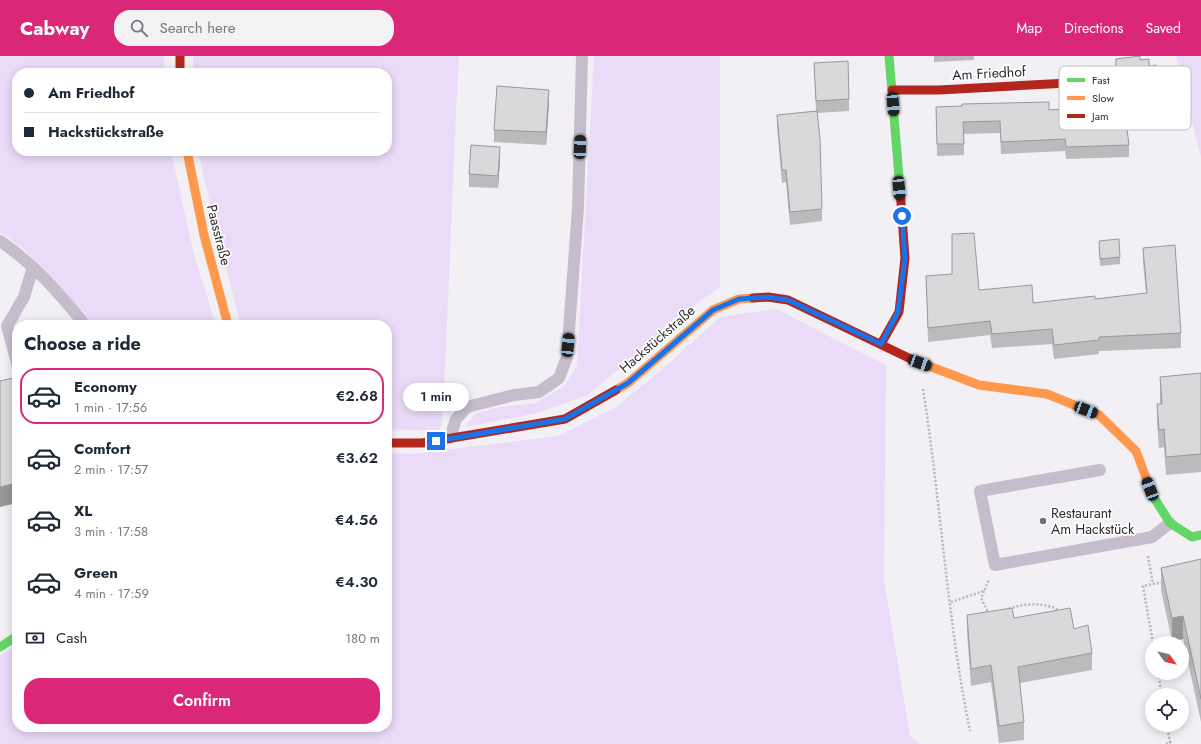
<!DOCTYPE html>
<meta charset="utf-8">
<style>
:root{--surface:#fff;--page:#f2f2f3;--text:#1f2937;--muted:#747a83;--line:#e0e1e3;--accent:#db2777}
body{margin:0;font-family:Jost,sans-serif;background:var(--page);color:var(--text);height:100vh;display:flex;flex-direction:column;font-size:15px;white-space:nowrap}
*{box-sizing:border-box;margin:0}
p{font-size:13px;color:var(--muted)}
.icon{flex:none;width:22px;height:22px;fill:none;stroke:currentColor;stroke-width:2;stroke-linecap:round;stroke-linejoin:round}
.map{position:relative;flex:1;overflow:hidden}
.panel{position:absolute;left:12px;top:264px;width:380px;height:412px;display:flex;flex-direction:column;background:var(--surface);border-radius:16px;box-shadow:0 2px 10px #0003}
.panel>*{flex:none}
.banner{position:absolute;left:12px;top:12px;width:380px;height:88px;border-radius:16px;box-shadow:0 2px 10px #0003;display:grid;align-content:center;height:88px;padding:0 12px;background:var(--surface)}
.needle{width:26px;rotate:124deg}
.controls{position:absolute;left:1145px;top:580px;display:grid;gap:8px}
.controls a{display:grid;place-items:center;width:44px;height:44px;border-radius:50%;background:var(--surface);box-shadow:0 2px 10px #0003;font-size:20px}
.end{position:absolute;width:18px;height:18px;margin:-9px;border:5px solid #1a73e8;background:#fff;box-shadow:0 0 0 2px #fff}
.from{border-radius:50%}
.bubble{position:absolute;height:28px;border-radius:14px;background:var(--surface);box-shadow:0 2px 10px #0003;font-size:13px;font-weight:600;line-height:28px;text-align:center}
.car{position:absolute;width:12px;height:24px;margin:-12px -6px;border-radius:5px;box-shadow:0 0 3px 1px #0007;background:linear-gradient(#222 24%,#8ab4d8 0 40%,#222 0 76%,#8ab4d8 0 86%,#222 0)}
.banner b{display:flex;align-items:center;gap:14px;height:38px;font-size:15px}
.banner b+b{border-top:1px solid var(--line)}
.banner i{width:10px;height:10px;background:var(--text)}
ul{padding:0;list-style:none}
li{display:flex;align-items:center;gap:12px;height:56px;margin:0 8px 6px;padding:0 4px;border:2px solid transparent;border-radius:16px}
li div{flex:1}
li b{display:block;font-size:15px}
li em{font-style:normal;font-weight:600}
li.active{border-color:var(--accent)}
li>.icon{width:36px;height:36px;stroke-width:1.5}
h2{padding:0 12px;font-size:18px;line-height:48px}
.pay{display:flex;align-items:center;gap:10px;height:44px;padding:0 12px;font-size:15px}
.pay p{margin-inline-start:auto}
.cta{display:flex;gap:8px;margin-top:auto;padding:8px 12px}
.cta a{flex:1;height:46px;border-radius:16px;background:var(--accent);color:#fff;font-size:16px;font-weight:600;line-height:46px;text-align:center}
header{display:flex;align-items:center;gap:24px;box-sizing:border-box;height:56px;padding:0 20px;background:var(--accent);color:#fff}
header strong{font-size:19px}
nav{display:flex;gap:22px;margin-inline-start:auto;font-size:14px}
.search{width:280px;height:36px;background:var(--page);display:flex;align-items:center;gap:10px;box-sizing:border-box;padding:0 14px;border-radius:16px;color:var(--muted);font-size:15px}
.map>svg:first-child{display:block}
.green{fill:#eadbf8}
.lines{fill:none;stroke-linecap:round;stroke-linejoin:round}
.path{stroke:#b9b4be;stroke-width:2.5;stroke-dasharray:2 2;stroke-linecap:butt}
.lane{stroke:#c5bdcc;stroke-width:12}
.fast{stroke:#63d668;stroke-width:9}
.slow{stroke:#ff974d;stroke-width:9}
.jam{stroke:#b3261e;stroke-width:9}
.wall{fill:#bbbabc}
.shaded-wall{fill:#999799}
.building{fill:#dad8db;stroke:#999799}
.route{stroke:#1a73e8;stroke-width:5}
.poi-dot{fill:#727073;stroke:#fff;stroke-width:1.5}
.labels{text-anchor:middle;stroke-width:3.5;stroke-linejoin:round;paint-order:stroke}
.street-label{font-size:14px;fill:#2d2b2e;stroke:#fff}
.poi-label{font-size:14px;fill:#2d2b2e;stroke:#fff;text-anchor:start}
.key{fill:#fff;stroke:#c0bfc0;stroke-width:1}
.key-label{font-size:11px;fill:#2d2b2e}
</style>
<header>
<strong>Cabway</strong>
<div class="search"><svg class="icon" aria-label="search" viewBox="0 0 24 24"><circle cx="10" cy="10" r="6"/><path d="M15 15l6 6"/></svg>Search here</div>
<nav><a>Map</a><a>Directions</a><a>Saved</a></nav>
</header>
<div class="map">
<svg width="1201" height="688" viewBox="0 0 1201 688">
<rect width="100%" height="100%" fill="#f2f0f4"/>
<!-- green -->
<path class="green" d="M0,0H164L165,17H17V95H171L194,199L216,269H91C63,233 39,202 0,176Z
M193,0H459C452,123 449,246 442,369L438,375L387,373V269H241L215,170L199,99V95H387V17H193Z
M594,0H720V231L668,267L631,303L588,339L537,357L465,371L476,357L500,351L536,347L564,330L577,310Z
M1176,0H1201V101Z
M776,253L886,309L884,524L910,680L920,688H0V600L17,588V671H387V397L412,398L558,380L616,351L664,312L720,261Z"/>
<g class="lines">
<!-- path -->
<path class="path" d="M923,333C941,447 947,563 970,675
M1148,500L1153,528
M984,535L981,542L989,558
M951,546L984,535L989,524
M1009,553C1022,547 1048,546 1059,555
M1153,587L1143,530L1163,526
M1158,617L1162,639
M1167,669L1170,686
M1166,688L1170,686L1171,688"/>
<!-- lane -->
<path class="lane" d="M0,185C33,207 60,238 85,269
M17,307L7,270L24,241L33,211
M450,382L456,363L467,351L514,339L539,336L559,322L567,301L578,152L582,0
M1100,414L980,435L995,509L1152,481L1170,467"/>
<!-- fast -->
<path class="fast" d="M889,0L900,133
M1153,440L1170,467L1192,481L1201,479
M0,591L17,580"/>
<!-- slow -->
<path class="slow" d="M187,95L204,179L228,269
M913,304L979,329L1047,338L1099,359L1136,395L1153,440
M616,334L628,327L713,254L739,243L753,242"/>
<!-- jam -->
<path class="jam" d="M180,0V17
M892,34H939L1087,26
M753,242L768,241L788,244L913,304
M881,288L899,256L905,202L900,133
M387,387H422L565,363L616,334"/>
</g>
<!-- wall -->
<path class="wall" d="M934,0H974V4L934,6Z
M1116,3L1140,4L1149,10L1157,38V50L1124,52L1129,89V101L1066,103L1065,95L1001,98L1000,77L964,78V99L937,100L936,51L1049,54L1115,50Z
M814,7L849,43V55L817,57L822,153V165L790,169L786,126L782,127L777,71V59L816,55Z
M549,46L546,89L494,86V74Z
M500,104L498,132L469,131V118Z
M1099,185L1120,201V208L1100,210Z
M1143,192L1181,277V292L1099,295V298L1054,303L1052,288L992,292L990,279L928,286L926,220L979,234L1033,247L1095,243L1146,237L1143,206Z
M1201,317V416L1166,419L1164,391L1159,392L1157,366V348H1160V321Z
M1201,503V666L1183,583L1172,585L1161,534V512Z
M967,559L1014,562L1074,573L1092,597V614L1020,627L1024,666V684L999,687L991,626L971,630L967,576Z"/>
<!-- shaded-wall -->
<path class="shaded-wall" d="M549,34V46L546,89V76Z
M500,91V104L498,132V120Z
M17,427V447L0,451V431Z
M1183,560V583L1172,585V562Z"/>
<!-- building -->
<path class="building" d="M1140,0V4L1149,3V10L1156,9L1157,38L1115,40L1116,3Z
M848,5L849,43L816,45L814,7Z
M497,30L549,34L546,76L494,74Z
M1049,46V54L1124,49L1129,89L1066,91L1065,83L1001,86L1000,65L963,66L964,88H937L936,51L962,50V48Z
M817,55L820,82L822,153L790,156L786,114H782L777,59Z
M471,89L500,91L498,120L469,118Z
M974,177L979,234L1032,229L1033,247L1095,240V243L1147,237L1143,192L1175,189L1181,277L1099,281V284L1054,289L1052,273L992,278L990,265L928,272L926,220L952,218V178Z
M1119,183L1120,201L1100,203L1099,185Z
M1201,317V398L1166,401L1164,373L1159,374L1157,348H1162L1160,321Z
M17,321V427L0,431V325Z
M1201,503V643L1183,560L1172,562L1161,512Z
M1012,552L1014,562L1070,552L1074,573L1088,569L1092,597L1018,611L1024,666L999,670L991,609L971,613L967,559Z"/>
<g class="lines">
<!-- route -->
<path class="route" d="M436,385L565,363L628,327L713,254L739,243L768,241L788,244L881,288L898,256L905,202L902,160"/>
</g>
<!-- markers -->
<circle class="poi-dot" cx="1043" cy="465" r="4"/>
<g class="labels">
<!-- street labels -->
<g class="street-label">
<text transform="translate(989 17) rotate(-3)" y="5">Am Friedhof</text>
<text transform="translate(219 179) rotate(76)" y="5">Paasstraße</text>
<text transform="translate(657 283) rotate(-41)" y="5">Hackstückstraße</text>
</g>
<!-- poi labels -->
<g class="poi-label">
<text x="1051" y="462">Restaurant<tspan x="1051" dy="16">Am Hackstück</tspan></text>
</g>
</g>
<!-- legend -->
<rect x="1059" y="10" width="132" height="64" rx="6" class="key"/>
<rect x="1067" y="22" width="18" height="4" fill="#63d668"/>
<rect x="1067" y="40" width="18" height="4" fill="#ff974d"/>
<rect x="1067" y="58" width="18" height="4" fill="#b3261e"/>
<g class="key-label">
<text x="1092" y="28">Fast</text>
<text x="1092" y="46">Slow</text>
<text x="1092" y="64">Jam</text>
</g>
</svg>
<div class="controls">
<a><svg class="needle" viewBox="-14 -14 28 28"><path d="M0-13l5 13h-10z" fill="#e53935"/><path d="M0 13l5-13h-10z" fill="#747a83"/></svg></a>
<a><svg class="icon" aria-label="locate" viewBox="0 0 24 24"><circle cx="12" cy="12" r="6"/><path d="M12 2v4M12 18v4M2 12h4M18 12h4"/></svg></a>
</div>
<i class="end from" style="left:902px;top:160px"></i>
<i class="end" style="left:436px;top:385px"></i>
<div class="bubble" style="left:403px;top:327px;width:66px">1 min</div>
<i class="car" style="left:893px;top:48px;rotate:176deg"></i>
<i class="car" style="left:580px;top:91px;rotate:2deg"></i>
<i class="car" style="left:899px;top:132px;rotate:175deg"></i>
<i class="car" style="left:568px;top:289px;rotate:5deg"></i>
<i class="car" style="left:920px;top:307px;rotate:110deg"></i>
<i class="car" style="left:1086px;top:354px;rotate:111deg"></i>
<i class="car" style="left:1150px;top:433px;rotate:339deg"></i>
<div class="banner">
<b><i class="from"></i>Am Friedhof</b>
<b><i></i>Hackstückstraße</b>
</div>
<section class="panel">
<h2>Choose a ride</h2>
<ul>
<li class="active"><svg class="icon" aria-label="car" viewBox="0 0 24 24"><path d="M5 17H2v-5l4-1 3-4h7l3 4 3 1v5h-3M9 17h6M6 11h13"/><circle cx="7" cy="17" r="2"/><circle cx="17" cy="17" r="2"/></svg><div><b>Economy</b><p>1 min · 17:56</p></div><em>€2.68</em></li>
<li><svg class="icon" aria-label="car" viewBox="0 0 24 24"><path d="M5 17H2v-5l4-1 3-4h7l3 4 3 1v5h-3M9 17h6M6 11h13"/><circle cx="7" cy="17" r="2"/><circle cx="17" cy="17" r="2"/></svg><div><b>Comfort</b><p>2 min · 17:57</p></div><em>€3.62</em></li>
<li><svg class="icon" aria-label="car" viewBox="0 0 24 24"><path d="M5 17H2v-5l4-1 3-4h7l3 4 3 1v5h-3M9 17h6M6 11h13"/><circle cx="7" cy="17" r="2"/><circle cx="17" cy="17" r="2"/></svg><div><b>XL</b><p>3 min · 17:58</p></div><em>€4.56</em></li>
<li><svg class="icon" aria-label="car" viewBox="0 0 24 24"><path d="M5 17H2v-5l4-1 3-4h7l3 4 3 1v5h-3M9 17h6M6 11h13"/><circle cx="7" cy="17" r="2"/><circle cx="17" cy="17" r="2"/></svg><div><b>Green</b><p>4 min · 17:59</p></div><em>€4.30</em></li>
</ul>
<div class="pay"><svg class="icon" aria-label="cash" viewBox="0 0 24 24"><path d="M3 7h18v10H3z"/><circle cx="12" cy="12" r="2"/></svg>Cash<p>180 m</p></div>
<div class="cta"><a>Confirm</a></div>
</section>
</div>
